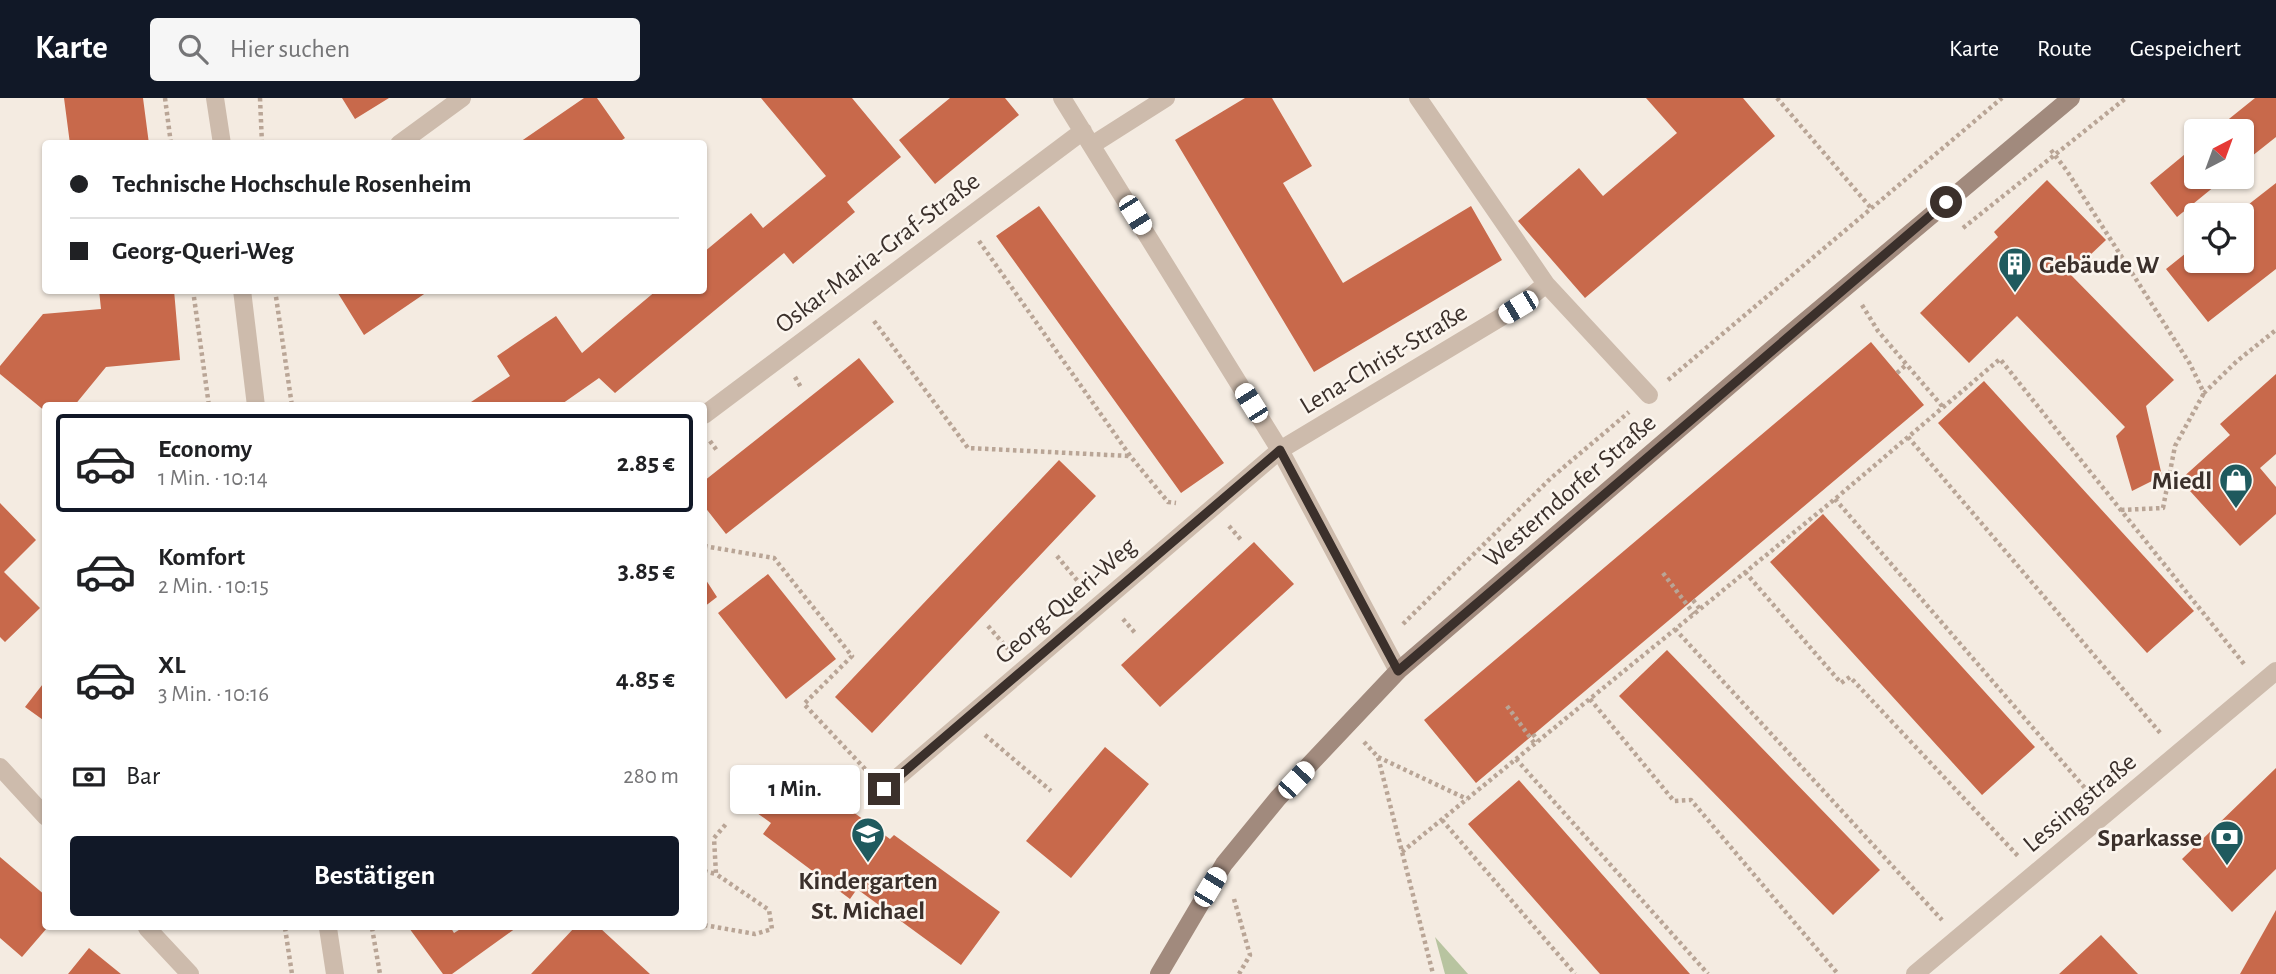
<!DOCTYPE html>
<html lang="de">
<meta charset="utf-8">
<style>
:root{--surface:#fff;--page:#f6f6f6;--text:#202124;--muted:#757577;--line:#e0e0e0;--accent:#111827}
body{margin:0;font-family:"Alegreya Sans",sans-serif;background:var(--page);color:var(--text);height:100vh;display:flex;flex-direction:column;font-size:26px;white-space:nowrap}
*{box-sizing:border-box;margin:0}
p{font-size:23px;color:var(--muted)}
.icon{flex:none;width:38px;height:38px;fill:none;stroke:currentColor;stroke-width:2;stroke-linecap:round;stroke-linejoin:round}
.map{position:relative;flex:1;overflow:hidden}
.panel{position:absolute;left:42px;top:304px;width:665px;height:528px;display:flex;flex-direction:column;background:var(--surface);border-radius:7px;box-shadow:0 2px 5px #0004}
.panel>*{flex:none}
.banner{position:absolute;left:42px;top:42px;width:665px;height:154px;border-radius:7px;box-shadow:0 2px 5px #0004;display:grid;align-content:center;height:154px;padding:0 28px;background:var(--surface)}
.needle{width:46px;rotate:41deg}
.buttons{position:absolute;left:2184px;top:21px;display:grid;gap:14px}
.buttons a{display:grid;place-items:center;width:70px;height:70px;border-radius:7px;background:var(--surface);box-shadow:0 2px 5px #0004;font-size:35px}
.end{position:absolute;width:32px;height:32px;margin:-16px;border:9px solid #3b302b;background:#fff;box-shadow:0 0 0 4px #fff}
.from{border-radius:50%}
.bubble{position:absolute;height:49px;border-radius:7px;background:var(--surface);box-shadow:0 2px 5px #0004;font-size:23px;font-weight:600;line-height:49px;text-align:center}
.car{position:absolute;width:21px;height:42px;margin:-21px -10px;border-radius:9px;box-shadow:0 0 5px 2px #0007;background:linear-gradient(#fff 24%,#345 0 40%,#fff 0 76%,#345 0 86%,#fff 0)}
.banner b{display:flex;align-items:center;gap:24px;height:66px;font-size:26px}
.banner b+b{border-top:2px solid var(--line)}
.banner i{width:18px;height:18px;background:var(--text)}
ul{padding:12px 0 0;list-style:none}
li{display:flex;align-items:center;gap:21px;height:98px;margin:0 14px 10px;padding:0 14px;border:4px solid transparent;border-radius:7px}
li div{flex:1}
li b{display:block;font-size:26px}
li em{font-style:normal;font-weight:600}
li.on{border-color:var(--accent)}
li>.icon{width:63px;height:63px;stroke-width:1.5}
.pay{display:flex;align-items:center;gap:18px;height:77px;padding:0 28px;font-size:26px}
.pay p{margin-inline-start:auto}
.action{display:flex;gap:14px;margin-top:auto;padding:14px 28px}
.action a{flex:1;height:80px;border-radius:7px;background:var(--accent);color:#fff;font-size:28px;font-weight:600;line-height:80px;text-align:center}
header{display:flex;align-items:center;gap:42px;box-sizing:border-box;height:98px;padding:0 35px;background:var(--accent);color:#fff}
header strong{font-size:33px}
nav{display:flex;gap:38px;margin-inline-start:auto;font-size:24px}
.search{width:490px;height:63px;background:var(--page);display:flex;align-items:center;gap:18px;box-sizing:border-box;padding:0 24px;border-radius:7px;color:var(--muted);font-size:26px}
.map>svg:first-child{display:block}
.green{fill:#b8c4a0}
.building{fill:#c8694b}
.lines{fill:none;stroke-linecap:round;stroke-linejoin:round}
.path{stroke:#b9a596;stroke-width:4.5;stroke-dasharray:3.5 3.5;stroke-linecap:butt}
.lane{stroke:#cdbbac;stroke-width:18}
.street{stroke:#cdbbac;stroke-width:18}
.secondary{stroke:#a18a7d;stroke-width:18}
.route{stroke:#3b302b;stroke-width:9}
.labels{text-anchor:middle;stroke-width:5;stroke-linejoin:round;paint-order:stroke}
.street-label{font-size:26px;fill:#3b302b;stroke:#fbf5ee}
.poi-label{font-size:26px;font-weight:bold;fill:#3b302b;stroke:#fbf5ee;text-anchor:end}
</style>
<header>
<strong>Karte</strong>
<div class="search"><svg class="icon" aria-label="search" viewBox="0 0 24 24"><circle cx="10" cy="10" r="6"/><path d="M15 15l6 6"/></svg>Hier suchen</div>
<nav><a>Karte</a><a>Route</a><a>Gespeichert</a></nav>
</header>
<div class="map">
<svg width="2276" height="876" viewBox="0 0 2276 876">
<rect width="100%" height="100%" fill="#f4ebe1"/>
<!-- green -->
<path class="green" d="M1435,839L1468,876H1445Z"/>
<!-- building -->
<path class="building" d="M64,0H143L149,46H70Z
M342,0H389L355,21Z
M584,0H597L625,40L616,46H517Z
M761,0H852L901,59L847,104L855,114L793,166L784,155L615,295L599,280L559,308H465L510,278L497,258L556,218L582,255L657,192H704V154L751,115L763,130L826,78Z
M950,0H1005L1019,17L935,86L899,42Z
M1245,0H1272L1312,68L1283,85L1343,185L1471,108L1502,162L1314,274L1175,42Z
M1646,0H1743L1775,38L1585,200L1518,123L1579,70L1603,98L1677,35Z
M2255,0H2276V39L2242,66V33H2214Z
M2196,47V79H2226L2177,119L2150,85Z
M2047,82L2106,142L2070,176L2174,282L2146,308L2162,378L2132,393L2116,338L2125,329L2017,218L1969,265L1920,215L1998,139L1994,134Z
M2276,85V171L2208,224L2166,171L2196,147V163H2242V117H2235Z
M1039,108L1224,365L1181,395L996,138Z
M99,192H174L180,262L106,269L74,308H46V314L0,276V268L43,216L101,211Z
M336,192H430L364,237Z
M1871,244L1924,307L1476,685L1424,622Z
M859,260L894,304L726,436L704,408V383Z
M2276,276V356L2260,370L2276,389V416L2240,448L2180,382L2230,337L2220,326Z
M1984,283L2194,513L2147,555L1938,325Z
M1059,362L1096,398L872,635L835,599Z
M0,405L36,442L4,474L40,510L5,544L0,539Z
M1823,416L2035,649L1982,697L1770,464Z
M1254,444L1294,486L1160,609L1121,567Z
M768,476L836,561L786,601L718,515Z
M704,479L717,499L704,509Z
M1667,552L1880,772L1833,817L1619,598Z
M46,582V624L25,609Z
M1105,649L1149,686L1071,780L1026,743Z
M760,667L797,695L808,681L890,741L894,737L1000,814L961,867L857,791L850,801L763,736L771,725L736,700Z
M2276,670V771L2232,814L2182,761Z
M1519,682L1586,758L1690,876H1600L1468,726Z
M0,759L46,798L47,830L22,859L0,840Z
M2276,812V876H2240Z
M409,830H451L454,835L462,830H516L452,876H443Z
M574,830H600L650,876H531Z
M2101,837L2138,876H2059Z
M89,850L121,876H68Z"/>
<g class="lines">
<!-- path -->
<path class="path" d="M165,0L171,46
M260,0L262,46
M1777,0L1871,110
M2051,52L2067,73L2190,266L2204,295L2237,263L2276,232
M1963,130L2126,0
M979,143L1131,359L1168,404L1176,405
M193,192L209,308
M275,192L292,308
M1862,207L1878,233L1942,308
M874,223L968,350L1130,358
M1897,275L1907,266
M795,279L802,291
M1668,282L2002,0
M1908,339L2162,637
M710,343L718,354
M1835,401L2091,697
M2121,412L2163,410L2175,348L2204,295
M1229,428L1242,443
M704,448L774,460L852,558L804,606L867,673
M1057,458L1081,487
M1745,474L1841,585L1850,579L2018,758
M1663,475L1694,516
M1693,502L1700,511
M1123,521L1136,536
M1403,526L1551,380L1629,314
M988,528L1008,551
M1675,531L1942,822
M1590,601L1674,703L1691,702L1838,876
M1507,608L1535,646
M1533,636L1538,643
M985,637L1051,693
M1364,644L1378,659L1433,876
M1378,659L1467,701
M1516,661L1708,876
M1442,722L1575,876
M1402,754L1835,401L2000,261L2244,566
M704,773L716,776
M1234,801L1250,857L1239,876
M704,827L755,836L772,831L769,812L716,776L714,740L726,726
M285,830L292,876
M372,830L380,876"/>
<!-- lane -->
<path class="lane" d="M1280,352L1518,209"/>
<!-- street -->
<path class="street" d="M215,0L222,46
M1062,0L1280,352L1398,573
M1418,0L1546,186L1649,297
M399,46L462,0
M1092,47L1166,0
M242,192L256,308
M1518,209L1546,186
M704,317L1083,33
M0,669L46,719
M884,691L1280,352
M147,830L190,876
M328,830L335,876
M1915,876L2276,573"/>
<!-- secondary -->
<path class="secondary" d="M1159,876L1224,766L1278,700L1398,573L1771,252L2071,0"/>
</g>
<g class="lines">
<!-- route -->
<path class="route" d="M884,691L1280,352L1398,573L1946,104"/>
</g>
<!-- icons -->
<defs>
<g id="building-pin" transform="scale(1.75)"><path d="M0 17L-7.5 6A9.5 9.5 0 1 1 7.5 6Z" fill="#1f5a5e" stroke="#fbf5ee"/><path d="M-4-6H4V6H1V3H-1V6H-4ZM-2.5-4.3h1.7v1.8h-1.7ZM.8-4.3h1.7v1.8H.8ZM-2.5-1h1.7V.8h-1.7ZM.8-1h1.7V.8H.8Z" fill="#fff"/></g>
<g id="shop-pin" transform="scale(1.75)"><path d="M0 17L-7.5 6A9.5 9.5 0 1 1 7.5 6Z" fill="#1f5a5e" stroke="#fbf5ee"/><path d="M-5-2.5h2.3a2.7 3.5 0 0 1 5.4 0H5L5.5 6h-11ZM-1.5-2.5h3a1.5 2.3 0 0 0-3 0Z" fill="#fff"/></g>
<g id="school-pin" transform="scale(1.75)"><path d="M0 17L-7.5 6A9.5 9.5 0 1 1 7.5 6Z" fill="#1f5a5e" stroke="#fbf5ee"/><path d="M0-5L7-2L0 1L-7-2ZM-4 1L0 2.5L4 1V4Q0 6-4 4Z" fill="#fff"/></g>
<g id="bank-pin" transform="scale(1.75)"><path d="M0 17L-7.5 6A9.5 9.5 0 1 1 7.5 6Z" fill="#1f5a5e" stroke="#fbf5ee"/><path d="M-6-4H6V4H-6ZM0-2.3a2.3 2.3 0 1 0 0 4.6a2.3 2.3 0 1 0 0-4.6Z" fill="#fff"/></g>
</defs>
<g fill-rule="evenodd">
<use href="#building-pin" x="2015" y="166"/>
<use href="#shop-pin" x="2236" y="382"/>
<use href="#school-pin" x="868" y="736"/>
<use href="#bank-pin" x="2227" y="739"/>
</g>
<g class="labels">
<!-- street labels -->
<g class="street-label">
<text transform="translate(877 154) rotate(-37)" y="9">Oskar-Maria-Graf-Straße</text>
<text transform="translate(1383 260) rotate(-31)" y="9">Lena-Christ-Straße</text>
<text transform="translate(1569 392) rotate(-41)" y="9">Westerndorfer Straße</text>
<text transform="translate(1065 502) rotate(-41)" y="9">Georg-Queri-Weg</text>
<text transform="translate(2079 704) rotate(-40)" y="9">Lessingstraße</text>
</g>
<!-- poi labels -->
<g class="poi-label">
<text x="2039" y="175" text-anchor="start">Gebäude W</text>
<text x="2212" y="391">Miedl</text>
<text x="2202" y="748">Sparkasse</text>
<text x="868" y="791" text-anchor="middle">Kindergarten<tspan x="868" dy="30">St. Michael</tspan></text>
</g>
</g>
</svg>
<div class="buttons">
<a><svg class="needle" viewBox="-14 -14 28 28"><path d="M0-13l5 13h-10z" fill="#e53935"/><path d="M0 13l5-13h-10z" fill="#757577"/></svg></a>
<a><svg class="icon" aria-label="locate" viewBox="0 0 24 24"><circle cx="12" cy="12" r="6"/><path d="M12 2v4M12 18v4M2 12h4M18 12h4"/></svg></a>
</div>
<i class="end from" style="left:1946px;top:104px"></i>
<i class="end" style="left:884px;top:691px"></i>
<div class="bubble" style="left:730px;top:667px;width:130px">1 Min.</div>
<i class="car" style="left:1135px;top:117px;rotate:148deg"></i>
<i class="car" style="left:1518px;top:209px;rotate:239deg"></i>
<i class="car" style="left:1251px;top:305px;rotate:328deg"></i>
<i class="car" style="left:1296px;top:682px;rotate:43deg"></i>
<i class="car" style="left:1210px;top:789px;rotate:31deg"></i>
<div class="banner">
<b><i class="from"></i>Technische Hochschule Rosenheim</b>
<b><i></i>Georg-Queri-Weg</b>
</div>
<section class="panel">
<ul>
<li class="on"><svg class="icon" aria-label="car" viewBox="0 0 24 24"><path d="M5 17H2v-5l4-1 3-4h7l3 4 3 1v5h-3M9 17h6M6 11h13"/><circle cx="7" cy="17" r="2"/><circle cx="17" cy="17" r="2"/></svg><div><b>Economy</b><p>1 Min. · 10:14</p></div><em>2.85 €</em></li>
<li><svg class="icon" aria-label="car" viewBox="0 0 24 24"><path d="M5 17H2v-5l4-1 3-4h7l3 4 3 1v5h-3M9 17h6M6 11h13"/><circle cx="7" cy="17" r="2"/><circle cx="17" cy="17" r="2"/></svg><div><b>Komfort</b><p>2 Min. · 10:15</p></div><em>3.85 €</em></li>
<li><svg class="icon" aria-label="car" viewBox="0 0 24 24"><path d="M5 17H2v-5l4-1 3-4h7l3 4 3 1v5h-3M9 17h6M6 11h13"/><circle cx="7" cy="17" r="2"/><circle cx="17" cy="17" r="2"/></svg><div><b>XL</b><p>3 Min. · 10:16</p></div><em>4.85 €</em></li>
</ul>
<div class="pay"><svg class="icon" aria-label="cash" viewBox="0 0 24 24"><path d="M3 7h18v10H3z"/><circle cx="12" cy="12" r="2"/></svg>Bar<p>280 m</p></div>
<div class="action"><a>Bestätigen</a></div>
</section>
</div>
